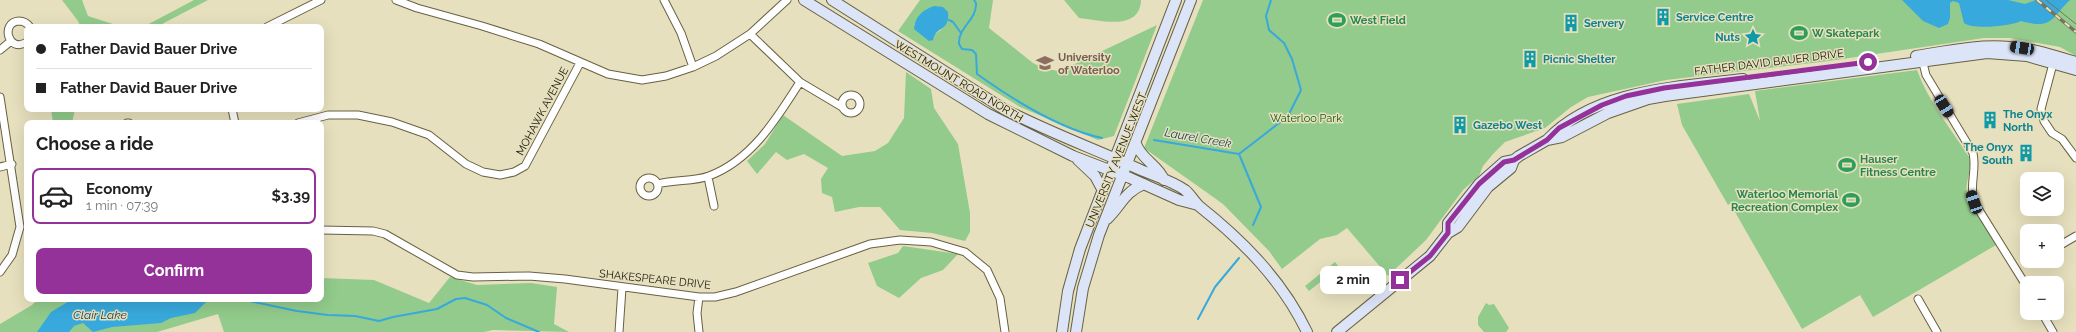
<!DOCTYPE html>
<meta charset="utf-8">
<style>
:root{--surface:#fff;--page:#f2f2f2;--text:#222;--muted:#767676;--line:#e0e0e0;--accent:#943299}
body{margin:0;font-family:Raleway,sans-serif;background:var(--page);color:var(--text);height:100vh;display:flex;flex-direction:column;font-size:15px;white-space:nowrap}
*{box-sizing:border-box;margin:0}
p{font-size:13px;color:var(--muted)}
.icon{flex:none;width:22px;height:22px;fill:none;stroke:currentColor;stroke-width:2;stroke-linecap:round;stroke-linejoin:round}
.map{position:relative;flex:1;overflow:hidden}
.panel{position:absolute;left:24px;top:120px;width:300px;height:182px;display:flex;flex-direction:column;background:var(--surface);border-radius:8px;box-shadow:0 4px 16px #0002}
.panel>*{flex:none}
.top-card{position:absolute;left:24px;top:24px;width:300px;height:88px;border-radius:8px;box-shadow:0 4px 16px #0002;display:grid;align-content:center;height:88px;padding:0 12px;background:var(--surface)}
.tools{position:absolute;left:2020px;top:172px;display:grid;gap:8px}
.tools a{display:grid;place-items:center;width:44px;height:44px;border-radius:8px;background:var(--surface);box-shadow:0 4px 16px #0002;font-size:20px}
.end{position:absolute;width:18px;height:18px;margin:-9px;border:5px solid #943299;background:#fff;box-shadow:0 0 0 2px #fff}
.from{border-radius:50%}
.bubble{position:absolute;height:28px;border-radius:8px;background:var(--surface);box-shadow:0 4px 16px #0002;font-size:13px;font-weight:700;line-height:28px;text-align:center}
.car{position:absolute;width:12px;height:24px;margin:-12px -6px;border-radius:5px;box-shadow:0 0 3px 1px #0007;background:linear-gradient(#222 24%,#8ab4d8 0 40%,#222 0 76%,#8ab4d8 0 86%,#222 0)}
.top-card b{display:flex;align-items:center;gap:14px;height:38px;font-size:15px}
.top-card b+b{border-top:1px solid var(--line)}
.top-card i{width:10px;height:10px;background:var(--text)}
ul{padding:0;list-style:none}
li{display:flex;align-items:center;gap:12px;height:56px;margin:0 8px 6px;padding:0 4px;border:2px solid transparent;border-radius:8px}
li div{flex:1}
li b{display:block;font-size:15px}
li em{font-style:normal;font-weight:700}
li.selected{border-color:var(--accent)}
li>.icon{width:36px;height:36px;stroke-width:1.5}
h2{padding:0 12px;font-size:18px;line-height:48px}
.cta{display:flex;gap:8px;margin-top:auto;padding:8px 12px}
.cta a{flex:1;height:46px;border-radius:8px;background:var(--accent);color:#fff;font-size:16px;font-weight:700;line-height:46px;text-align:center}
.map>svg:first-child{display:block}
.green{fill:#92cb8b;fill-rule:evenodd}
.water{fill:#38a9dc}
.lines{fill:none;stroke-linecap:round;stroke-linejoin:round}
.stream{stroke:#38a9dc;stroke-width:2}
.street-casing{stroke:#676143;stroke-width:9}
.secondary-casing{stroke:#676143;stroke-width:12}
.street{stroke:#fff;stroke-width:7}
.secondary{stroke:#dce4f7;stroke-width:10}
.tram{stroke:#78745d;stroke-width:1}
.rail-casing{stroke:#78745d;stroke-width:3.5}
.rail{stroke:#e7e0be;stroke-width:2;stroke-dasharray:6;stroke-linecap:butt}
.route{stroke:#943299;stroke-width:5}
.labels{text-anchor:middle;stroke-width:3;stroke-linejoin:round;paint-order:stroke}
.culture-label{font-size:11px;font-weight:bold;fill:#0d838f;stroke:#e7e0be;text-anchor:start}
.leisure-label{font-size:11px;font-weight:bold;fill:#27864d;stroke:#e7e0be;text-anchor:start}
.education-label{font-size:11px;font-weight:bold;fill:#785e54;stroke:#e7e0be;text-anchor:start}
.street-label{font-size:11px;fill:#181609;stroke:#e7e0be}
.park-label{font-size:11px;fill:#175911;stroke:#e7e0be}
.water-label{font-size:12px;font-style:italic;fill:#17455a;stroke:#e7e0be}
</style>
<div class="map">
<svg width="2076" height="332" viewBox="0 0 2076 332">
<rect width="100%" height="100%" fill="#e7e0be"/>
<!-- green -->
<path class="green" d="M62,0H82L88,16L122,27H81L78,21Z
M194,0H208L162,24V27H143Z
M920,0H993L989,28L1033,63L1045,69L1060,71L1157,25L1114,136L1098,140L1020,107L898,31ZM918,19L942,29L934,35L914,25Z
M1064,0H1141C1140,32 1099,20 1079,18Z
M1203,0H2076V56L2060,47L2010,38H1984L1829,61L1666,80L1588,97L1571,107L1545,128L1505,142L1493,154L1483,166L1479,176L1463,190L1426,240L1388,276L1347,228L1337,235L1320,239L1282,269L1269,251L1223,204L1144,148Z
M1917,70C1928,101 1951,129 1969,157C1973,170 1964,183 1967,196L1996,245L1873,317L1860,295L1802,329L1731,205V203L1728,205L1682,125L1677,104L1749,94L1760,121L1755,91Z
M906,72L931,89L934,108L958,144L970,213V232L965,241L932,233L900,230L880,207H859L835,212L832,197L822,193L821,179L828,168L804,154L787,160L776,152L757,174L747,161L765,144L783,115L842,156L875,151L888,143L904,118Z
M51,109H75L72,123H53Z
M903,246L958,254L943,270L921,278L899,298L877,286L868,263L898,253Z
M1335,262L1339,267L1309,291L1305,286Z
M450,277L477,285L531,283L557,287L554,324L569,332L493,330L484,332H224L218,314L157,332H0V324L32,305L38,299H321V278L374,280L429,303Z
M1486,303L1489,305L1494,304L1509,328L1506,332H1484L1478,325V317Z"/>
<!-- water -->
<path class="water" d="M1902,0H2008L2025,4L2036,0H2070C2051,18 2053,30 2021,21C2011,26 1973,30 1964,23L1959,3L1953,1L1950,3V18L1948,24L1939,28L1923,21Z
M934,6L943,7L948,12C950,32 936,25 933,40L929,41L914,29C915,16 923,10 934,6Z
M97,299H209L195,313L171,318L161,323L112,327L93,332L83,323L74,326L69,332H37L51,312L71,300Z"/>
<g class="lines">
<!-- stream -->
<path class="stream" d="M974,0L976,3C977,20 958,27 959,44L962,49L972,50L976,54L977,74C1012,99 1060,129 1102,138
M949,20L953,22L961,33
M1154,140L1239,154L1288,116L1301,90L1292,59L1284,43L1269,30L1266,16L1271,0
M1239,154L1261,207L1253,225
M240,299L297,311L328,315L355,316L379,321L393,317L437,309L456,299L465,298L487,305L506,318L539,332
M1198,319L1215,287L1239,258"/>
<!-- street casing -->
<g class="street-casing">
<path id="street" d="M396,0L417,8L482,26L539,44L608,74L642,80L666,76L693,67L716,56L750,34L787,0
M664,0L681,33L693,67
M267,27L321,0
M750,34L800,82L842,107
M27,42C8,54 0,22 19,21C24,21 27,23 30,27
M0,50L11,41
M1922,59L1926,75L1973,153C1977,170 1969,185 1974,202L2027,287
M2054,60L2041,109L2044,121L2052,133L2062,139L2076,158
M842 104a9 9 0 1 1 18 0a9 9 0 1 1-18 0Z
M0,97L20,227L12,255L0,272
M232,109L235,123
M127,123H129
M298,123L328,115H358L392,122L429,135L466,164L483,172L500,175L514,172L525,166L580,63
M0,167L12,164
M708,177L714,206
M640 187a9 9 0 1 1 18 0a9 9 0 1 1-18 0Z
M658,184C675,179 693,182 709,176C752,160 777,118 800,82
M321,230L373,231L385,234L457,275L473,277L529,276L565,279L699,297H715L736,292L870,244L900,240L931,242L965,252L987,270L1000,298L1005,332
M2057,247L2076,236
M699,297L697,313L699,332
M1918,299L1937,332
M2042,313L2053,332
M619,332L622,288"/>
</g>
<!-- secondary casing -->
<g class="secondary-casing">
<path id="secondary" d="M804,0L988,114L1073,156L1130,178L1179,200L1198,205
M832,0L1004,109C1048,132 1095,149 1141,170C1155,176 1172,181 1185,190C1190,194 1194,201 1199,206C1243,241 1282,280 1307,332
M1916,56C1947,51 1979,44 2010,47C2033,48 2055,56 2076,62
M1547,140C1595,89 1679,87 1743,79
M1136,144C1142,160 1158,165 1164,180
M1078,160L1095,176L1102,189
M1107,219C1121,206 1124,192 1144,184
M1448,233V223L1479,184L1504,162L1514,160
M1062,332L1068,291L1080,249L1176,0
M1076,332L1083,288L1099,235L1191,0
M1337,332L1430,256L1448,233L1458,227L1488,187L1511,168L1514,160L1519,156L1547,140L1562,137L1608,113L1648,99L1665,96L1987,53L2027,56L2076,70"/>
</g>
<!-- street -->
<use href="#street" class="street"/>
<!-- secondary -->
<use href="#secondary" class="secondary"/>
<!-- tram -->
<path class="tram" d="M2046,0L2076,24"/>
<!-- rail casing -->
<g class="rail-casing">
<path id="rail" d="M2037,0L2076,32"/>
</g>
<!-- rail -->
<use href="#rail" class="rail"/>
</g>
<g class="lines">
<!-- route -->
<path class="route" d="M1400,280L1430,256L1448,233V223L1479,184L1504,162L1514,160L1547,140L1559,128L1602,105L1626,96L1664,88L1868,62"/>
</g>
<!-- icons -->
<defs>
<g id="building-bare" transform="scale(1.38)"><path d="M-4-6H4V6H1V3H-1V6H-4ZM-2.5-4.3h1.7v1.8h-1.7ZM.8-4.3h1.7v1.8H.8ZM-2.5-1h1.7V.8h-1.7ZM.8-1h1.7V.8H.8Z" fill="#0f9aa8" stroke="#e7e0be" stroke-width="2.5" paint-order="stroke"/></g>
<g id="stadium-bare" transform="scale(1.38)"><path d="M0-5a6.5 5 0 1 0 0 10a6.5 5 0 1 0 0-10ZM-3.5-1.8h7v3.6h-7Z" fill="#2e9e5b" stroke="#e7e0be" stroke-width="2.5" paint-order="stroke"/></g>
<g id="sight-bare" transform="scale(1.38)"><path d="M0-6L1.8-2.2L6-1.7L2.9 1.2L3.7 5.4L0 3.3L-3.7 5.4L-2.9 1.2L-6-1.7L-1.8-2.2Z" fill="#0f9aa8" stroke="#e7e0be" stroke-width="2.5" paint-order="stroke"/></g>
<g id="university-bare" transform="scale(1.38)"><path d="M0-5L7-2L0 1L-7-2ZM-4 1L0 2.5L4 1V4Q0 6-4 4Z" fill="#8d6e63" stroke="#e7e0be" stroke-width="2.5" paint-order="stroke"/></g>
</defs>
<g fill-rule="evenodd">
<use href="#building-bare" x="1663" y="17"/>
<use href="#stadium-bare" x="1337" y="20"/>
<use href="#building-bare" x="1571" y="23"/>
<use href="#stadium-bare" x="1799" y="33"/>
<use href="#sight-bare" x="1753" y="37"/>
<use href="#building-bare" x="1530" y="59"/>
<use href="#university-bare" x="1045" y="63"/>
<use href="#building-bare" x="1990" y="120"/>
<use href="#building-bare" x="1460" y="125"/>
<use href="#building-bare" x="2026" y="153"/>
<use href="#stadium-bare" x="1847" y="165"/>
<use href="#stadium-bare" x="1851" y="200"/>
</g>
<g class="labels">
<!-- culture labels -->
<g class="culture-label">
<text x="1676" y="21">Service Centre</text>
<text x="1584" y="27">Servery</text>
<text x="1740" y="41" text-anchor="end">Nuts</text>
<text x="1543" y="63">Picnic Shelter</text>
<text x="2003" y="118">The Onyx<tspan x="2003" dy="13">North</tspan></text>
<text x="1473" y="129">Gazebo West</text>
<text x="2013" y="151" text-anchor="end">The Onyx<tspan x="2013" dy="13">South</tspan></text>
</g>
<!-- leisure labels -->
<g class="leisure-label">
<text x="1350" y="24">West Field</text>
<text x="1812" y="37">W Skatepark</text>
<text x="1860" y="163">Hauser<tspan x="1860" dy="13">Fitness Centre</tspan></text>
<text x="1838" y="198" text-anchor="end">Waterloo Memorial<tspan x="1838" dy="13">Recreation Complex</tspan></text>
</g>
<!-- education labels -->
<g class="education-label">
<text x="1058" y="61">University<tspan x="1058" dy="13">of Waterloo</tspan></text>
</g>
<!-- street labels -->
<g class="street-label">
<text transform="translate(1769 62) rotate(-7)" y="4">FATHER DAVID BAUER DRIVE</text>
<text transform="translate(959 81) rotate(31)" y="4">WESTMOUNT ROAD NORTH</text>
<text transform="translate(542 111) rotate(-62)" y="4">MOHAWK AVENUE</text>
<text transform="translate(1116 160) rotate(-68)" y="4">UNIVERSITY AVENUE WEST</text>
<text transform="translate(655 279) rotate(6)" y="4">SHAKESPEARE DRIVE</text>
</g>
<!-- park labels -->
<g class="park-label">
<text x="1306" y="122">Waterloo Park</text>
</g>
<!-- water labels -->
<g class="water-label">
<text transform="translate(1198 138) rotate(10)" y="4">Laurel Creek</text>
<text x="100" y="319">Clair Lake</text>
</g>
</g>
</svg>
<div class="tools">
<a><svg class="icon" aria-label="layers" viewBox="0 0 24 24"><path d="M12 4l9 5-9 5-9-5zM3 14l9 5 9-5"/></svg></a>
<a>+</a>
<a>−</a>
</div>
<i class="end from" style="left:1868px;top:62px"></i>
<i class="end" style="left:1400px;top:280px"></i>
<div class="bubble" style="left:1320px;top:266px;width:66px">2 min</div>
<i class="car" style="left:2022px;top:48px;rotate:279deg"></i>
<i class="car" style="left:1944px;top:106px;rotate:148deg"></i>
<i class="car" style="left:1974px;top:202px;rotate:341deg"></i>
<div class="top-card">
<b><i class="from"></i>Father David Bauer Drive</b>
<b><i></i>Father David Bauer Drive</b>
</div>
<section class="panel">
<h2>Choose a ride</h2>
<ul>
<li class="selected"><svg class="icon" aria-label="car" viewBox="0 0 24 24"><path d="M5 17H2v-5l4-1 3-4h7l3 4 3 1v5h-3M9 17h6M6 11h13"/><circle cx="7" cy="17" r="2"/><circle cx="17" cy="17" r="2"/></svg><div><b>Economy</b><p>1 min · 07:39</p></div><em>$3.39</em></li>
</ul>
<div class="cta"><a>Confirm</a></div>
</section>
</div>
